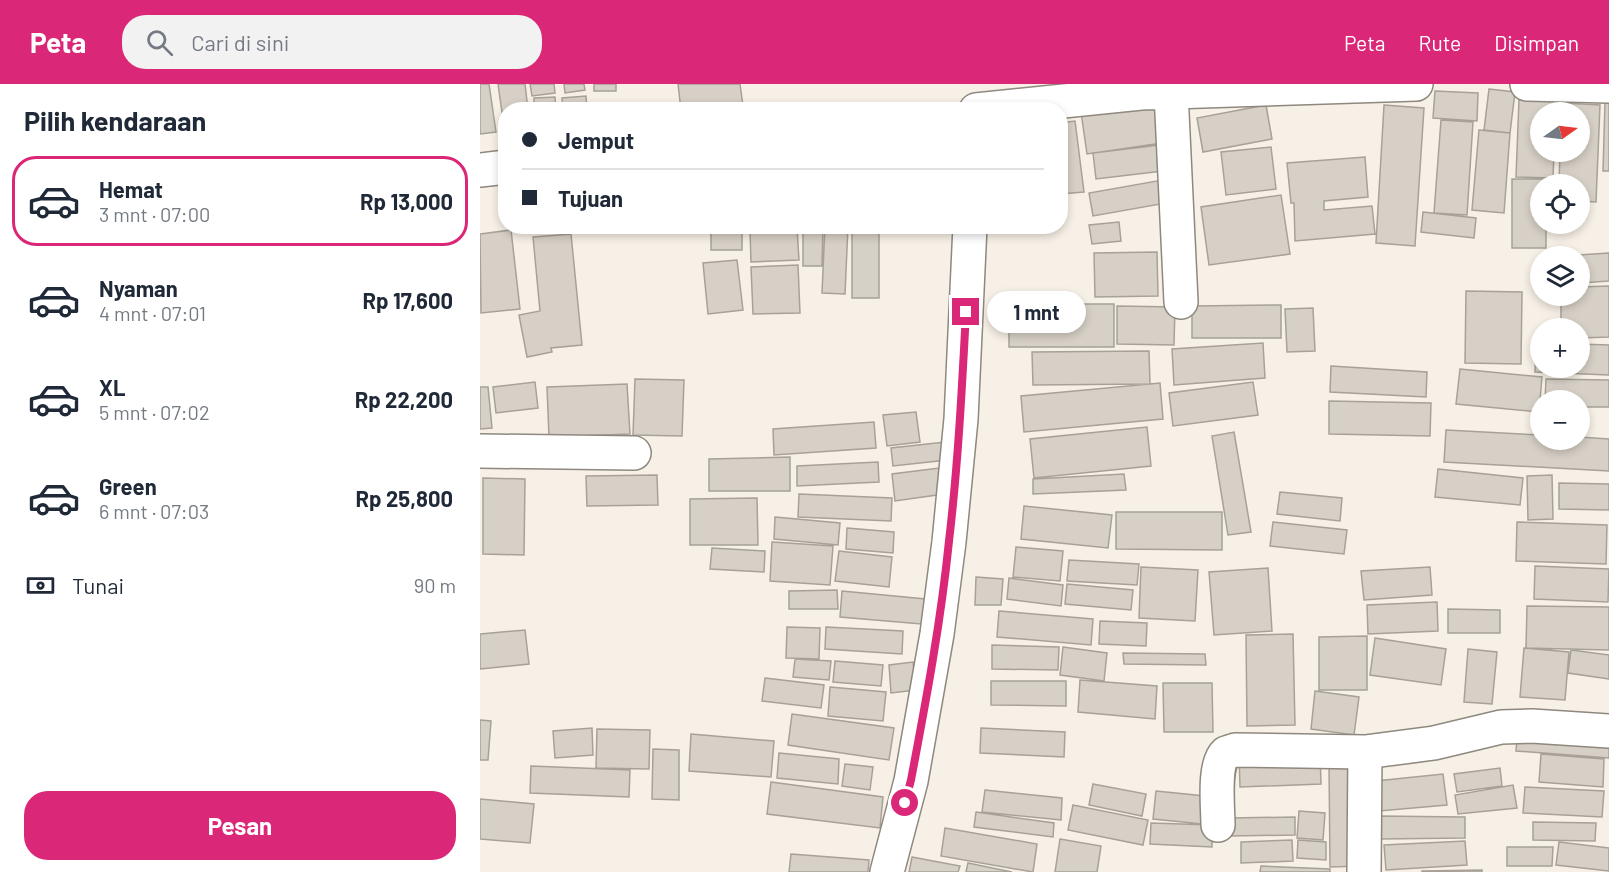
<!DOCTYPE html>
<html lang="id">
<meta charset="utf-8">
<style>
:root{--surface:#fff;--page:#f2f2f3;--text:#1f2937;--muted:#747a83;--line:#e0e1e3;--accent:#db2777}
body{margin:0;font-family:Barlow,sans-serif;background:var(--page);color:var(--text);height:100vh;display:flex;flex-direction:column;font-size:22px;white-space:nowrap}
*{box-sizing:border-box;margin:0}
p{font-size:20px;color:var(--muted)}
.icon{flex:none;width:33px;height:33px;fill:none;stroke:currentColor;stroke-width:2;stroke-linecap:round;stroke-linejoin:round}
.map{position:relative;flex:1;overflow:hidden}
.drawer{display:flex;flex-direction:column;background:var(--surface);width:480px}
.drawer>*{flex:none}
.hud{position:absolute;left:18px;top:18px;width:570px;height:132px;border-radius:24px;box-shadow:0 3px 9px #0003;display:grid;align-content:center;height:132px;padding:0 24px;background:var(--surface)}
.needle{width:39px;rotate:76deg}
.controls{position:absolute;left:1050px;top:18px;display:grid;gap:12px}
.controls a{display:grid;place-items:center;width:60px;height:60px;border-radius:50%;background:var(--surface);box-shadow:0 3px 9px #0003;font-size:30px}
.end{position:absolute;width:27px;height:27px;margin:-14px;border:8px solid #db2777;background:#fff;box-shadow:0 0 0 3px #fff}
.from{border-radius:50%}
.bubble{position:absolute;height:42px;border-radius:21px;background:var(--surface);box-shadow:0 3px 9px #0003;font-size:20px;font-weight:700;line-height:42px;text-align:center}
.hud b{display:flex;align-items:center;gap:21px;height:57px;font-size:22px}
.hud b+b{border-top:2px solid var(--line)}
.hud i{width:15px;height:15px;background:var(--text)}
ul{padding:0;list-style:none}
li{display:flex;align-items:center;gap:18px;height:90px;margin:0 12px 9px;padding:0 12px;border:3px solid transparent;border-radius:24px}
li div{flex:1}
li b{display:block;font-size:22px}
li em{font-style:normal;font-weight:700}
li.current{border-color:var(--accent)}
li>.icon{width:54px;height:54px;stroke-width:1.5}
h2{padding:0 24px;font-size:27px;line-height:72px}
.pay{display:flex;align-items:center;gap:15px;height:66px;padding:0 24px;font-size:22px}
.pay p{margin-inline-start:auto}
.button{display:flex;gap:12px;margin-top:auto;padding:12px 24px}
.button a{flex:1;height:69px;border-radius:24px;background:var(--accent);color:#fff;font-size:24px;font-weight:700;line-height:69px;text-align:center}
header{display:flex;align-items:center;gap:36px;box-sizing:border-box;height:84px;padding:0 30px;background:var(--accent);color:#fff}
header strong{font-size:28px}
nav{display:flex;gap:33px;margin-inline-start:auto;font-size:21px}
.search{width:420px;height:54px;background:var(--page);display:flex;align-items:center;gap:15px;box-sizing:border-box;padding:0 21px;border-radius:24px;color:var(--muted);font-size:22px}
main{display:flex;flex:1;min-height:0}
.map>svg:first-child{display:block}
.building{fill:#d7d0c6;stroke:#a7a197;stroke-width:1.5}
.lines{fill:none;stroke-linecap:round;stroke-linejoin:round}
.street-casing{stroke:#8e887e;stroke-width:36}
.street{stroke:#fff;stroke-width:33}
.route{stroke:#db2777;stroke-width:8}
</style>
<header>
<strong>Peta</strong>
<div class="search"><svg class="icon" aria-label="search" viewBox="0 0 24 24"><circle cx="10" cy="10" r="6"/><path d="M15 15l6 6"/></svg>Cari di sini</div>
<nav><a>Peta</a><a>Rute</a><a>Disimpan</a></nav>
</header>
<main>
<section class="drawer">
<h2>Pilih kendaraan</h2>
<ul>
<li class="current"><svg class="icon" aria-label="car" viewBox="0 0 24 24"><path d="M5 17H2v-5l4-1 3-4h7l3 4 3 1v5h-3M9 17h6M6 11h13"/><circle cx="7" cy="17" r="2"/><circle cx="17" cy="17" r="2"/></svg><div><b>Hemat</b><p>3 mnt · 07:00</p></div><em>Rp 13,000</em></li>
<li><svg class="icon" aria-label="car" viewBox="0 0 24 24"><path d="M5 17H2v-5l4-1 3-4h7l3 4 3 1v5h-3M9 17h6M6 11h13"/><circle cx="7" cy="17" r="2"/><circle cx="17" cy="17" r="2"/></svg><div><b>Nyaman</b><p>4 mnt · 07:01</p></div><em>Rp 17,600</em></li>
<li><svg class="icon" aria-label="car" viewBox="0 0 24 24"><path d="M5 17H2v-5l4-1 3-4h7l3 4 3 1v5h-3M9 17h6M6 11h13"/><circle cx="7" cy="17" r="2"/><circle cx="17" cy="17" r="2"/></svg><div><b>XL</b><p>5 mnt · 07:02</p></div><em>Rp 22,200</em></li>
<li><svg class="icon" aria-label="car" viewBox="0 0 24 24"><path d="M5 17H2v-5l4-1 3-4h7l3 4 3 1v5h-3M9 17h6M6 11h13"/><circle cx="7" cy="17" r="2"/><circle cx="17" cy="17" r="2"/></svg><div><b>Green</b><p>6 mnt · 07:03</p></div><em>Rp 25,800</em></li>
</ul>
<div class="pay"><svg class="icon" aria-label="cash" viewBox="0 0 24 24"><path d="M3 7h18v10H3z"/><circle cx="12" cy="12" r="2"/></svg>Tunai<p>90 m</p></div>
<div class="button"><a>Pesan</a></div>
</section>
<div class="map">
<svg width="1129" height="788" viewBox="0 0 1129 788">
<rect width="100%" height="100%" fill="#f7f0e6"/>
<!-- building -->
<path class="building" d="M0,0H9L16,48L0,50Z
M18,0H45L48,26H26V57Z
M50,0H74L75,9L52,12Z
M84,0H104L105,6L85,9Z
M114,0H136V7H114Z
M198,0H260L263,22L236,26H201Z
M1009,5L1035,8L1030,49L1004,46Z
M955,7L998,9L997,37L953,34Z
M106,12L107,26H83L82,14Z
M75,13L76,26H54V14Z
M1039,16L1075,17V28H1060V68H1074L1073,94L1036,93Z
M676,17L682,59L607,70L601,28Z
M1125,18H1129V87H1123Z
M1082,19L1120,21L1116,118L1100,117V100H1079L1080,68H1100V28H1082Z
M786,21L792,55L723,68L717,34Z
M904,21L944,24L935,162L896,159Z
M961,36L993,38L987,131L954,129Z
M595,37L604,108L580,110V39Z
M999,46L1030,49L1024,129L992,126Z
M688,60L691,86L616,95L613,69Z
M791,63L796,105L746,111L741,68Z
M885,73L888,113L844,117V126L892,122L895,150L815,157L814,119H811L807,79Z
M688,95L692,118L613,132L609,109Z
M1032,95H1066V100H1060V140H1066V164H1032Z
M801,111L810,170L729,181L721,123Z
M943,128L996,134L994,154L941,148Z
M639,138L641,157L612,160L609,141Z
M231,142H262V166H231Z
M323,142H343L342,182H323Z
M345,142H368L365,210L342,209Z
M372,142H399V214H372Z
M317,144L319,176L271,178L270,147Z
M31,146L40,225L1,229L0,150Z
M91,150L102,261L71,264L72,268L47,273L39,231L60,227L53,153Z
M677,168L678,212L615,213L614,169Z
M1129,169V197L1100,199V172H1083Z
M257,176L263,226L228,230L223,179Z
M318,181L320,229L273,230L271,183Z
M1129,202V253L1100,254V244H1081V212H1100V203Z
M986,207L1042,208L1041,280L985,279Z
M529,220H634V263H529Z
M801,221V254H712V222Z
M637,222L695,223L694,261L637,260Z
M833,224L835,267L807,268L805,225Z
M1056,257L1060,258V284H1100V260L1129,261V291L1055,288Z
M783,259L785,294L694,301L692,265Z
M669,267L670,300L553,301L552,268Z
M851,282L947,288L946,313L850,308Z
M980,285L1062,293L1059,328L976,320Z
M155,295L204,296L202,352L153,351Z
M1066,295L1129,296V323H1100V316H1065Z
M55,298L58,324L16,329L13,303Z
M773,298L778,331L693,342L689,309Z
M680,299L683,335L544,348L541,312Z
M147,300L150,350L69,353L67,303Z
M0,303H8L12,344L0,345Z
M849,317L951,319L950,352L849,350Z
M436,328L440,358L407,362L403,331Z
M394,338L396,364L294,371L293,345Z
M667,343L671,382L554,394L550,355Z
M966,346L1060,351V356H1100V353L1129,355V387L964,378Z
M754,348L771,448L748,451L732,352Z
M465,358L467,376L413,382L411,364Z
M310,373V407H229V375Z
M398,378L399,398L317,402V382Z
M467,383L471,409L415,417L412,390Z
M958,385L1043,394L1040,421L955,413Z
M644,390L646,406L553,410V395Z
M177,391L178,421L107,422L106,392Z
M1072,391L1073,435L1048,436L1047,392Z
M3,394L45,395L44,471L3,470Z
M1079,399L1129,400V426L1079,425Z
M800,408L862,414L860,437L797,430Z
M319,410L412,414L411,437L318,433Z
M277,414L278,461H210V415Z
M544,422L632,431L628,464L541,455Z
M636,428H742V466L636,465Z
M295,433L360,439L358,461L294,455Z
M793,438L867,446L864,470L790,462Z
M1037,438L1127,441L1126,480L1036,477Z
M367,444L414,448L413,469L366,465Z
M292,458L353,462L350,501L290,497Z
M536,463L583,467L580,497L533,493Z
M232,464L285,467L284,488L230,485Z
M359,467L412,473L409,503L355,497Z
M589,476L659,480L657,501L587,497Z
M1055,482L1129,485L1128,518L1054,515Z
M661,483L718,486L715,537L659,534Z
M950,483L952,511L884,516L881,487Z
M788,484L792,547L734,551L729,488Z
M496,493L523,495L521,521H495Z
M529,494L583,501L581,522L527,515Z
M587,500L653,506L651,526L585,520Z
M357,506L358,525H309V507Z
M362,507L456,516L453,541L360,533Z
M957,518L958,547L888,550L887,521Z
M1047,522L1129,523V566L1046,564Z
M968,525L1020,526V549H968Z
M519,527L613,535L611,561L517,553Z
M620,537L667,539L666,562L619,560Z
M307,543L340,544L339,575L306,574Z
M346,543L423,547L422,570L345,565Z
M45,546L49,580L0,585V550Z
M813,550L815,641L767,642L766,551Z
M887,552V606H839V553Z
M895,554L966,565L961,601L890,591Z
M512,561L579,563L578,586L512,585Z
M583,563L627,569L624,597L580,591Z
M1044,564L1089,568L1085,616L1040,613Z
M988,565L1017,568L1012,620L984,618Z
M1091,566L1129,571V595L1088,589Z
M643,569L725,570L726,581L644,580Z
M315,575L351,577L349,596L313,593Z
M355,577L403,581L401,602L353,598Z
M433,578L436,606L411,609L409,581Z
M285,594L344,601L341,624L282,617Z
M600,596L677,602L675,635L598,628Z
M511,597H586V622L511,621Z
M683,599H732L733,648H684Z
M350,603L406,608L403,637L348,632Z
M835,607L879,613L874,651L831,645Z
M312,630L414,644L409,676L308,661Z
M0,636L11,637L8,676H0Z
M1038,643L1129,650V674L1036,667Z
M112,644L113,671L75,674L73,647Z
M501,644L585,648L584,673L500,669Z
M117,645L170,646L169,685L116,684Z
M211,650L294,657L291,693L209,687Z
M173,665L199,666V716L172,715Z
M299,669L359,675L358,700L297,694Z
M840,669L841,700L760,703L759,671Z
M1061,670L1124,675L1123,703L1059,698Z
M880,677L881,782L850,783L849,678Z
M365,680L393,683L390,706L362,702Z
M51,682L150,686L149,713L50,709Z
M1020,684L1022,702L977,708L974,690Z
M963,690L967,721L899,727L896,697Z
M291,698L403,713L400,744L287,730Z
M613,700L666,710L662,732L609,721Z
M1033,701L1037,724L978,730L975,711Z
M1045,703L1124,707L1122,733L1043,729Z
M505,706L582,714L581,736L502,728Z
M676,707L735,713L732,741L673,735Z
M0,715L54,720L50,759L0,755Z
M593,721L668,736L663,761L588,746Z
M819,727L845,729L843,756L817,754Z
M496,728L574,739L573,753L494,743Z
M898,732L985,733V754L899,755Z
M815,733V751L751,752L750,734Z
M1053,738L1116,739L1115,757L1053,756Z
M671,739L732,741V763L670,760Z
M465,744L557,760L553,788L461,772Z
M580,755L621,762L617,788H575Z
M812,756L813,777L761,779V758Z
M818,756L846,758V776L817,774Z
M985,757L987,781L906,786L904,761Z
M1079,758L1129,764V787L1076,781Z
M1027,763H1073L1072,782H1027Z
M311,770L389,776L388,788H309Z
M432,773L480,782L478,788H429Z
M488,779L532,788H486Z
M781,782L850,785V788H780Z
M1002,786V788H942V787Z"/>
<g class="lines">
<!-- street casing -->
<g class="street-casing">
<path id="street" d="M1047,0L1129,2
M691,8L701,218
M496,26L661,9L936,0
M0,86L26,83
M0,367L154,369
M738,741C738,725 733,680 746,669C748,668 753,667 755,666L885,668L954,659L1021,643L1052,642L1129,647
M407,788L431,697L457,550L469,458L481,335L490,142
M884,788L885,668"/>
</g>
<!-- street -->
<use href="#street" class="street"/>
</g>
<g class="lines">
<!-- route -->
<path class="route" d="M425,719L431,696C446,617 461,537 469,457C478,381 482,304 486,228"/>
</g>
</svg>
<div class="controls">
<a><svg class="needle" viewBox="-14 -14 28 28"><path d="M0-13l5 13h-10z" fill="#e53935"/><path d="M0 13l5-13h-10z" fill="#747a83"/></svg></a>
<a><svg class="icon" aria-label="locate" viewBox="0 0 24 24"><circle cx="12" cy="12" r="6"/><path d="M12 2v4M12 18v4M2 12h4M18 12h4"/></svg></a>
<a><svg class="icon" aria-label="layers" viewBox="0 0 24 24"><path d="M12 4l9 5-9 5-9-5zM3 14l9 5 9-5"/></svg></a>
<a>+</a>
<a>−</a>
</div>
<i class="end from" style="left:425px;top:719px"></i>
<i class="end" style="left:486px;top:228px"></i>
<div class="bubble" style="left:507px;top:207px;width:99px">1 mnt</div>
<div class="hud">
<b><i class="from"></i>Jemput</b>
<b><i></i>Tujuan</b>
</div>
</div>
</main>
